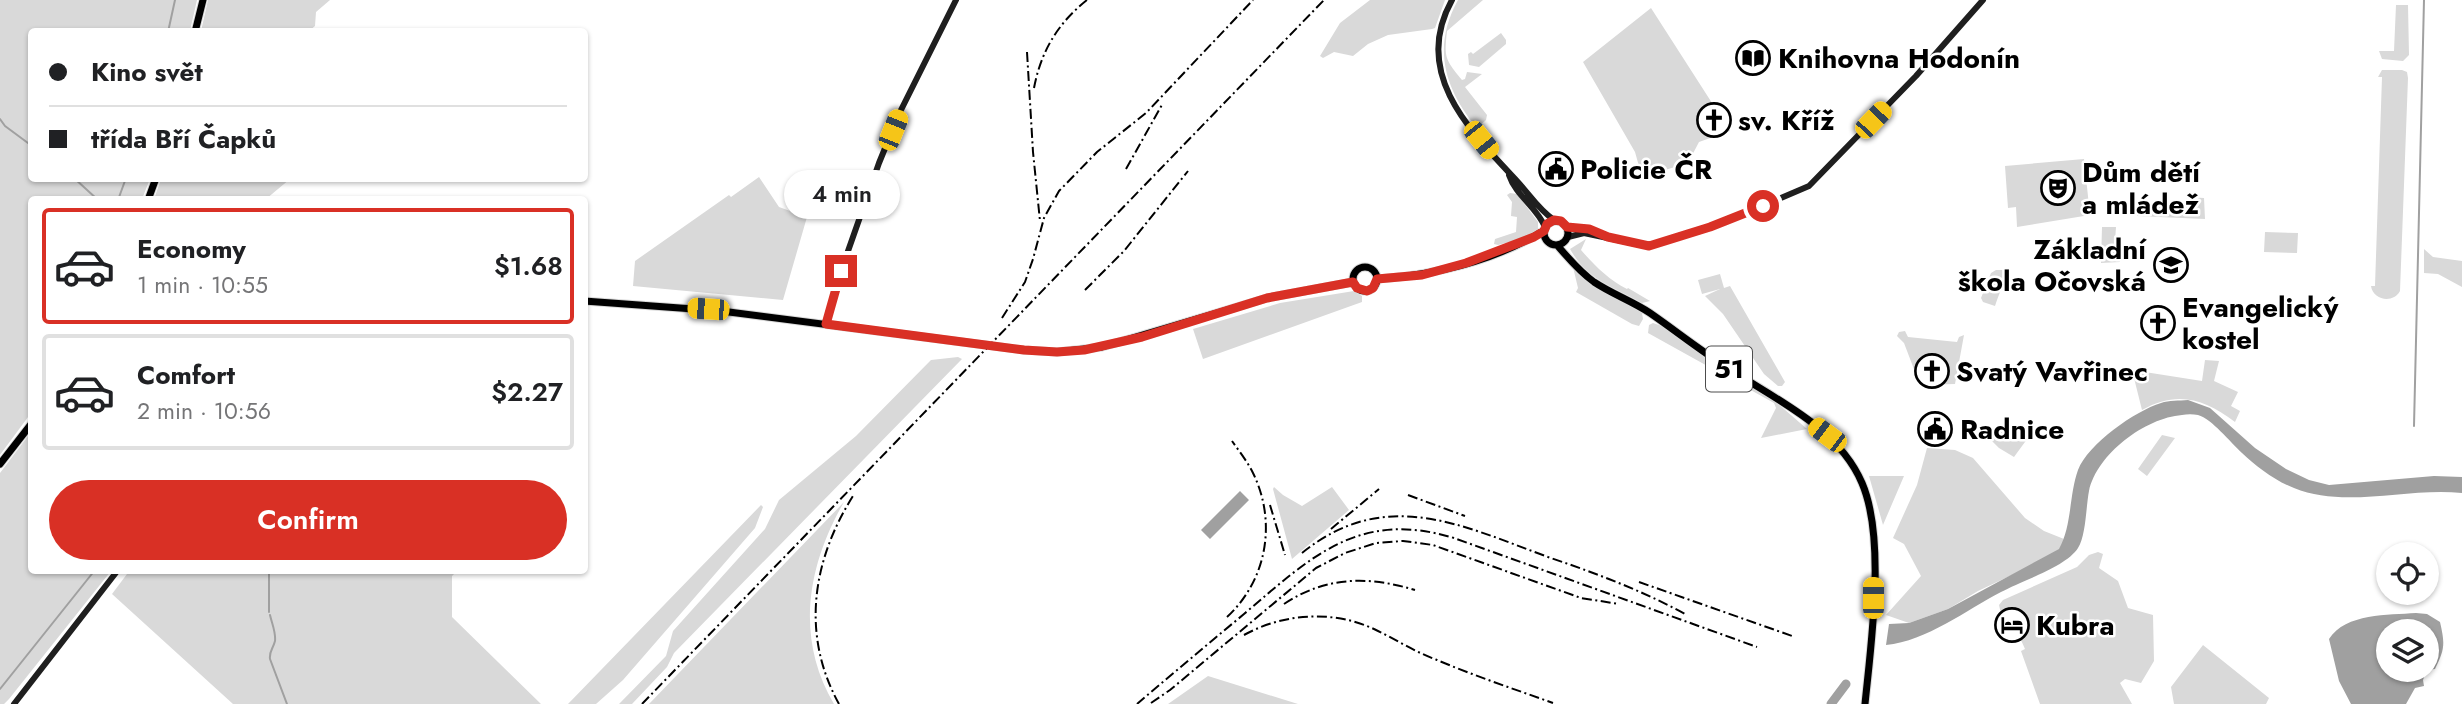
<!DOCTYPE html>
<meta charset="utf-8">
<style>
:root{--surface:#fff;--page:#f2f2f2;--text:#202124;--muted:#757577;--line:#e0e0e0;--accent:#d93025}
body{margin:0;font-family:Jost,sans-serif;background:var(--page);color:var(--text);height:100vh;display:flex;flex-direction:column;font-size:26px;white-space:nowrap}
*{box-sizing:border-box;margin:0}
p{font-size:23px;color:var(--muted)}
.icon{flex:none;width:38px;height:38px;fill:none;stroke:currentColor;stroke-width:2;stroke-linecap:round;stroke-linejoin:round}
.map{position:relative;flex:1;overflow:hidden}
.drawer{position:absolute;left:28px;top:196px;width:560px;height:378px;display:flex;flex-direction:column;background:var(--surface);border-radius:7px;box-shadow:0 2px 5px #0004}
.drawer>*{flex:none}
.top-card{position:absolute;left:28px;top:28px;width:560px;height:154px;border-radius:7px;box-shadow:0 2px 5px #0004;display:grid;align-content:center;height:154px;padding:0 21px;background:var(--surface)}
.buttons{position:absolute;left:2376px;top:542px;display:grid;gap:14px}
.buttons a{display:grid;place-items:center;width:63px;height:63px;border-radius:50%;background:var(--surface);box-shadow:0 2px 5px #0004;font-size:35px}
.end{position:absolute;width:32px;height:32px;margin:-16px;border:9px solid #d93025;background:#fff;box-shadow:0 0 0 4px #fff}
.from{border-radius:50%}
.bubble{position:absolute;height:49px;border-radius:24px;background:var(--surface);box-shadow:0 2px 5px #0004;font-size:23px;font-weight:600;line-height:49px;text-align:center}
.car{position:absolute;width:21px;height:42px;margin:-21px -10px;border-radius:9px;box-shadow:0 0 5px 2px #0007;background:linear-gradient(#f5c518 24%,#345 0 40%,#f5c518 0 76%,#345 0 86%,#f5c518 0)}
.top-card b{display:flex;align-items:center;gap:24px;height:66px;font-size:26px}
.top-card b+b{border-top:2px solid var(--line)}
.top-card i{width:18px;height:18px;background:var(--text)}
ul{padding:12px 0 0;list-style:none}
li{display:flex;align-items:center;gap:21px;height:116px;margin:0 14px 10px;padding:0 7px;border:4px solid var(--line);border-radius:7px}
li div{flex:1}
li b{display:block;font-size:26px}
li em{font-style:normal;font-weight:600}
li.active{border-color:var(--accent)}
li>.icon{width:63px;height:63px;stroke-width:1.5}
.button{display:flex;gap:14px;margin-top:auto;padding:14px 21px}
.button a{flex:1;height:80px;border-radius:42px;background:var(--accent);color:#fff;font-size:28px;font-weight:600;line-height:80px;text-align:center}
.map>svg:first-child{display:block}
.green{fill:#d9d9d9}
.water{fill:#a0a0a0}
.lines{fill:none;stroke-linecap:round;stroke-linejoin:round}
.stream{stroke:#a0a0a0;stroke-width:2}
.river{stroke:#a0a0a0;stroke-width:9}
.primary-casing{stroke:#dbdbdb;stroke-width:9}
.secondary{stroke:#1f1f1f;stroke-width:6}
.primary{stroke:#000;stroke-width:7}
.rail{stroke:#000;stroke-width:2;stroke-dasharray:10 3.5 2 3.5;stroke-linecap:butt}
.route{stroke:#d93025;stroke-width:9}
.labels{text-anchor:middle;stroke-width:5;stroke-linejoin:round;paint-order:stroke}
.shield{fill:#fff;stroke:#4c4c4c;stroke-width:2}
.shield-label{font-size:26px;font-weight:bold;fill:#000}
.poi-label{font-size:28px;font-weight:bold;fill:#000;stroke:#fff;text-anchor:start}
</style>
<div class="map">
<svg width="2462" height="704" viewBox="0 0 2462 704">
<rect width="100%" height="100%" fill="#fff"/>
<!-- green -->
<path class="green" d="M0,0H197L190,31L32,32V178L150,179L142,199L32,200L31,413L0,455Z
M208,0H330L316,12L315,26L309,31H201Z
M1370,0H1445L1435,28L1432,29L1388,35L1368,44L1353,56L1334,52L1323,58L1320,56L1340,23Z
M1458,0H1483L1447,31C1444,58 1445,59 1462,80L1465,79L1467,72L1482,74L1465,87L1487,115L1486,120L1477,128C1444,88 1432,47 1458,0Z
M2396,5H2408L2409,55L2403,61L2382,59L2379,51H2394Z
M1651,8L1730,131L1699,142L1688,163L1642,177L1635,152L1583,62Z
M1501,33L1506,40V44L1479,67L1469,65L1468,54L1471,52L1473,54Z
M2382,70H2402L2407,72L2408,78L2400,291C2393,304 2373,300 2371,286H2375L2382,77H2378Z
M2084,159L2090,215L2017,227L2016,207L2008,208L2005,166Z
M759,177L779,207L807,217L783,300L633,286L635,261L729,195L731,197Z
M161,179V178L290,179L266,199H154Z
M1510,193L1517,194L1538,222V230L1529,237L1498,245L1494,244L1495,239L1516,232L1517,217L1511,216L1512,202L1507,195Z
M2187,197L2204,198L2205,219L2137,216V208L2186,204Z
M2102,227H2116L2114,256H2119L2120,262L2101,263Z
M2265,232L2298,233L2297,253L2264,252Z
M1586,239L1581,250C1594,265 1609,280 1627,289L1628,288L1650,301L1642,303C1614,287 1587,280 1570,249Z
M2424,249L2433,257L2462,261V287L2438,274L2424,273Z
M1573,267L1596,286L1642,313L1643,319L1639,326L1632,324L1576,292L1578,288Z
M1996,270H2004C2005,283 1999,293 1995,306L1983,302L1981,298L1991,273Z
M1720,274L1724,288L1730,286L1785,382L1782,386H1778L1764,374L1723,314L1705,296L1720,289L1702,294L1698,280Z
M1354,291L1362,296V302L1203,359L1193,329L1280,303Z
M1653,323L1662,326L1777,403L1807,429L1761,438L1776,408L1774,403L1648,333L1649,325Z
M1905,331L1908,337L1957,342L1959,337L1964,335L1955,384L1920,385L1904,343L1897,336L1899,332Z
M958,357L962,359L674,653L667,667L632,704H619L666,656L673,631L765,529L779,500L856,436L931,360Z
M2205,360L2219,361L2214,381L2238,392L2231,406L2240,411L2235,422C2205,399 2177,390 2142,410L2132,370L2202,381Z
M1998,425L2033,431L2014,457L1999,448L1990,439Z
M31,432L32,570L111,571L9,699L4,704H0V473Z
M2162,435L2175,438L2147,476L2138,469Z
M1927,448L1955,450L1973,458L2025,518L2044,531L2064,539L2060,549L2035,564L1978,591L1948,609L1909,623L1886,615L1921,576L1904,544L1893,538L1917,485Z
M1869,476H1904L1883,525Z
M1274,487L1283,495L1302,506L1332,487L1349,510L1292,559L1273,489Z
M844,502C807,566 795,638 834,704H649Z
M761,505L763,507L755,528L623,680L596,704H568Z
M2098,552L2103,554L2099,568L2118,581L2128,608L2153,615L2154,661L2141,683L2125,679L2120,683L2132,704H2040L2021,651L2025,649L2021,640L2025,638L2014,610L2001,614L1999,605L2003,600L2077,567L2089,555Z
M130,570L457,571L452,576V617L541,704H233L112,594Z
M2203,645L2269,698L2266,704H2174L2171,687Z
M1208,676L1298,704H1168Z"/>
<!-- water -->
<path class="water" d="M2188,400L2210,408L2255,448L2286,469L2309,480L2329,485L2434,476L2462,477V493C2408,487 2345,509 2294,488C2275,481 2256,466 2242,453C2230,442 2212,419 2198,415C2193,414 2187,414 2182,415C2145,418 2097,454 2089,491C2086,506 2086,536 2078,548C2066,567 2021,581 2001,592C1966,610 1927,641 1886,645L1889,624L1909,623L1948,609L2059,549C2072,526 2069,495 2078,470C2088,444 2135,411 2161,403C2169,400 2179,401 2188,400Z
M1240,491L1249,500L1210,539L1201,530Z
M2416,613L2427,614L2440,622C2445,644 2445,649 2435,669L2427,670V632H2389V670H2427L2423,680L2424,686L2415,688L2406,704H2351L2339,681L2329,639C2346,613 2388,615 2416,613Z"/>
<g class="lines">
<!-- stream -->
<path class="stream" d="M168,32L175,0
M0,119L5,126L32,146
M74,178L98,200
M118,200L126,178
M2414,426L2424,0
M269,612V570
M270,615C272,624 276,632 275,641C273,649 269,651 270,659L287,704
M0,689L95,570"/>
<!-- river -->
<path class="river" d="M1831,704L1846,684"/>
<!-- primary casing -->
<g class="primary-casing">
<path id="primary" d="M195,32L203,0
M148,200L156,178
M1544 233a12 12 0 1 1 24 0a12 12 0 1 1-24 0Z
M1557,245C1568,258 1580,272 1594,282C1612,294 1632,301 1650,313C1676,331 1701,351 1728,368C1776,400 1838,427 1862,483C1886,539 1871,644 1865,704
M1353 279a12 12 0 1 1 24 0a12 12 0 1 1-24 0Z
M1377,279C1433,275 1494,261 1543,231
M584,301L721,311L1024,350L1057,352L1102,347L1267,298L1353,282
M0,464L32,423"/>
</g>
<!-- secondary -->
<path class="secondary" d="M1452,0C1411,73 1470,131 1517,181C1529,194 1539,210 1554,220
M1509,175C1516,196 1537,207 1545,227
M1567,227L1589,229L1600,233
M1568,237L1584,233L1641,245L1656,244L1722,223L1809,186L1916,76L1983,0
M826,324L841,271L879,163L899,114L956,0
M14,704L118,570"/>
<!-- primary -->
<use href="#primary" class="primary"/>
<!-- rail -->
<path class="rail" d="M1027,52L1033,152L1040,221
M1034,88C1041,51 1058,23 1087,0
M1126,169L1163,103
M1085,290L1124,251L1188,171
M1002,318L1025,282L1033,259L1044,218L1059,191L1097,152L1146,113L1253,0
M1408,495L1465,516
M1270,505L1285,555
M1331,529L1379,489
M1302,553C1385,486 1461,525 1548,557C1595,573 1641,590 1685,614
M1639,582L1795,637
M1284,604C1326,576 1369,576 1415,590
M1227,617C1267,580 1277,522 1253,473C1247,461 1239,451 1232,441
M1244,635C1284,613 1333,610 1374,629C1395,639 1415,652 1437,660C1475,676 1514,689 1553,703
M1151,703L1170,690L1316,568L1345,553L1376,543L1403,541L1433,545L1581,598L1619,604
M642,704L1324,0
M839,704C801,635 812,561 853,496
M1137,704C1172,674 1208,644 1244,614C1311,557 1359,509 1454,538L1757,647"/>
</g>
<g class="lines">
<!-- route -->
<path class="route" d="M841,271L826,324L1024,350L1057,352L1084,350L1142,337L1267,298L1353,282L1357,288L1367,291L1373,288L1377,279L1422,275L1466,263L1534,237L1544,231L1547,224L1554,220L1561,221L1567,227L1589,229L1608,237L1649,246L1710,227L1763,206"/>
</g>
<!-- icons -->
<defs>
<g id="library-ring" transform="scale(1.75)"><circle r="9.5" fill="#fff" stroke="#000" stroke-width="1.5"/><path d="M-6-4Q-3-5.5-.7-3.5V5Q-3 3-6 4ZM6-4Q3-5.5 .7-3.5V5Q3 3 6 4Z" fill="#000"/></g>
<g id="church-ring" transform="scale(1.75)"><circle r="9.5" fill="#fff" stroke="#000" stroke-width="1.5"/><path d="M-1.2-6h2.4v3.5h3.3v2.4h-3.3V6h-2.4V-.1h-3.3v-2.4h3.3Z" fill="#000"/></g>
<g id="civic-ring" transform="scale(1.75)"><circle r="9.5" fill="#fff" stroke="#000" stroke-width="1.5"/><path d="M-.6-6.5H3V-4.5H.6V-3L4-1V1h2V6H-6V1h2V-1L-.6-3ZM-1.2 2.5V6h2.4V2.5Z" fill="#000"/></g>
<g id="theatre-ring" transform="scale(1.75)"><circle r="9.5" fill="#fff" stroke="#000" stroke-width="1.5"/><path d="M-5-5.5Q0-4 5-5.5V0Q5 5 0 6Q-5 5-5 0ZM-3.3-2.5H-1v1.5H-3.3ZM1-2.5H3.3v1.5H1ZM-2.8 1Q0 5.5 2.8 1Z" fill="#000"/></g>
<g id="school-ring" transform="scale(1.75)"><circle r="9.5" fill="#fff" stroke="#000" stroke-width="1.5"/><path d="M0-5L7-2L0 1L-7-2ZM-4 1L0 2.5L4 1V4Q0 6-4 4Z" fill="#000"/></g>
<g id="hotel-ring" transform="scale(1.75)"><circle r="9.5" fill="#fff" stroke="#000" stroke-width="1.5"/><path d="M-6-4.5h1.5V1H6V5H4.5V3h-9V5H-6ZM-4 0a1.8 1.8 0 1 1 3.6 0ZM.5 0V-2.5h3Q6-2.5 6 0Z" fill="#000"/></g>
</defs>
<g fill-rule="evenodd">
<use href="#library-ring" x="1753" y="58"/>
<use href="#church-ring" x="1714" y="120"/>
<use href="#civic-ring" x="1556" y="169"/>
<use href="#theatre-ring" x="2058" y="188"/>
<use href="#school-ring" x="2171" y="265"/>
<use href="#church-ring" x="2158" y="323"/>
<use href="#church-ring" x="1932" y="371"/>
<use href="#civic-ring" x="1935" y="429"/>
<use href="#hotel-ring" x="2012" y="625"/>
</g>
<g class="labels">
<!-- shield labels -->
<rect class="shield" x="1706" y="346.5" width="46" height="45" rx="5"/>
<g class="shield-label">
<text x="1729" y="378">51</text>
</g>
<!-- poi labels -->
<g class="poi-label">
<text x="1778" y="68">Knihovna Hodonín</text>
<text x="1738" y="130">sv. Kříž</text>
<text x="1580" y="179">Policie ČR</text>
<text x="2082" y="182">Dům dětí<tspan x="2082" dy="32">a mládež</tspan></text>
<text x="2146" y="259" text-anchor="end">Základní<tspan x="2146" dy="32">škola Očovská</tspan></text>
<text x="2182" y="317">Evangelický<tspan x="2182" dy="32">kostel</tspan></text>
<text x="1956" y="381">Svatý Vavřinec</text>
<text x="1960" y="439">Radnice</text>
<text x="2036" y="635">Kubra</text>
</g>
</g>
</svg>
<div class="buttons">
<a><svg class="icon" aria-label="locate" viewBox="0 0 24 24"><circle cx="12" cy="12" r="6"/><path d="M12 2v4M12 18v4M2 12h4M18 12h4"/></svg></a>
<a><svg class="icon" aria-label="layers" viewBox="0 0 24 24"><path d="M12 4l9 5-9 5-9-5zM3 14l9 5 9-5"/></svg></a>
</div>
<i class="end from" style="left:1763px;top:206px"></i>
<i class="end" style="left:841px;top:271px"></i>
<div class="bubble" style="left:784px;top:170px;width:116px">4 min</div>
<i class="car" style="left:1873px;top:120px;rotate:44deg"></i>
<i class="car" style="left:893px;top:130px;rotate:22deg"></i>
<i class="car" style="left:1481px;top:140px;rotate:141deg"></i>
<i class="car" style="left:708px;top:309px;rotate:274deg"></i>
<i class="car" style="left:1827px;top:435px;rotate:307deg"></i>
<i class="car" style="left:1873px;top:598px;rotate:0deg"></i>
<div class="top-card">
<b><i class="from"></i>Kino svět</b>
<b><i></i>třída Bří Čapků</b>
</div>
<section class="drawer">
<ul>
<li class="active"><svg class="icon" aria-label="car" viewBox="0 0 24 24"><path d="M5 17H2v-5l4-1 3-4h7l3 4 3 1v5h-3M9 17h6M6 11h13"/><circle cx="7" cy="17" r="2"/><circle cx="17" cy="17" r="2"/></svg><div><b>Economy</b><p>1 min · 10:55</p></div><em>$1.68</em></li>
<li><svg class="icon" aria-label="car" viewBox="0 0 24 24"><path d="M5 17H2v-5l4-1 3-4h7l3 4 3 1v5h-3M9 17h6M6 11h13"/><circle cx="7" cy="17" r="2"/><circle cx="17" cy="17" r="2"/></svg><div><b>Comfort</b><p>2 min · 10:56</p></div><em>$2.27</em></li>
</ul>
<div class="button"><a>Confirm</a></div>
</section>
</div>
